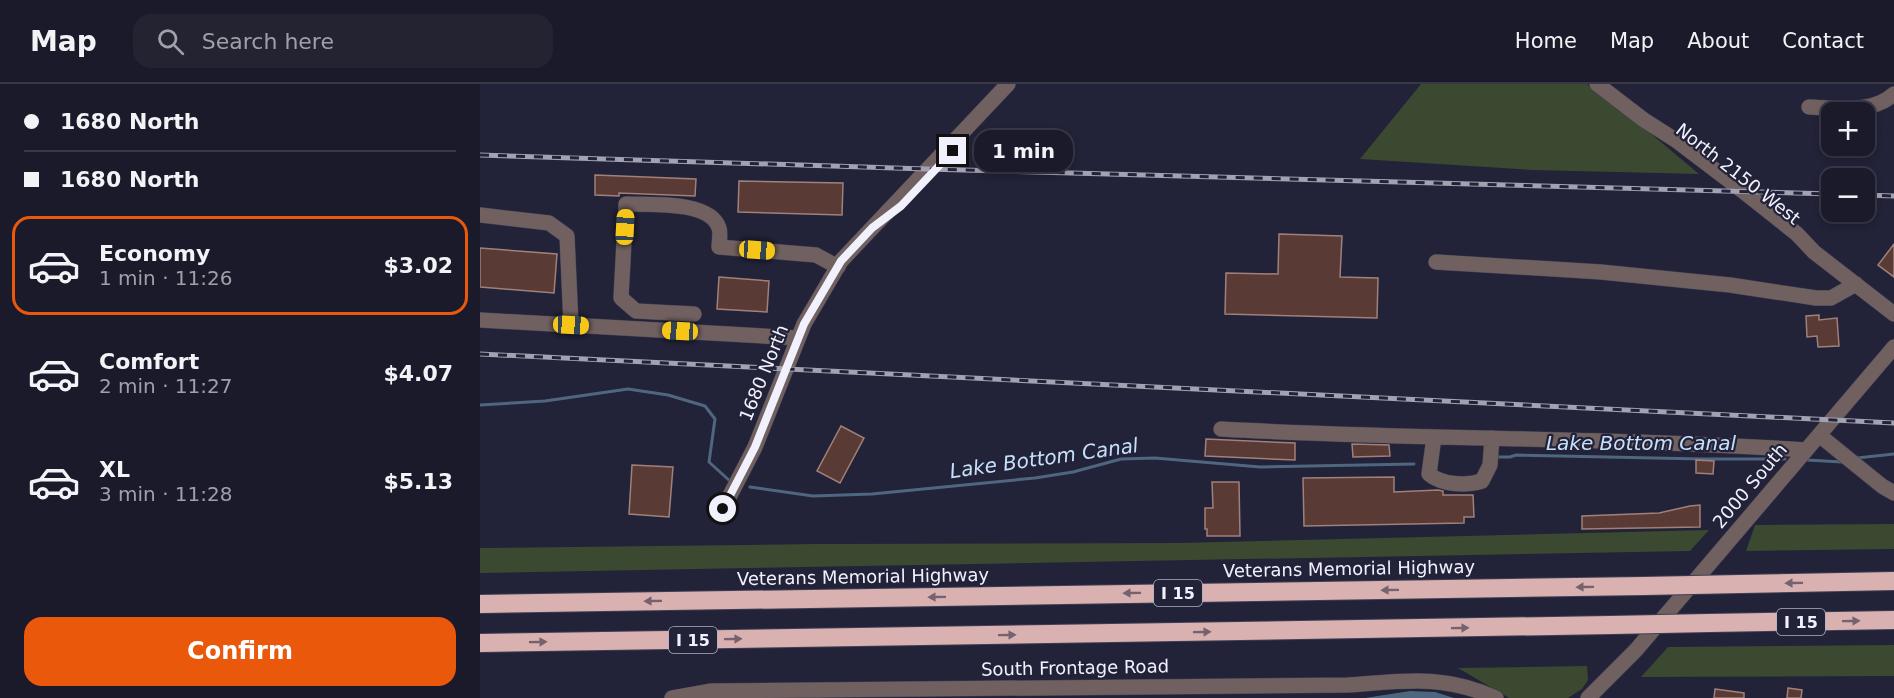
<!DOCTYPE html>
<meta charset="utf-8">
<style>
:root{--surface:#1a1a2a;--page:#232332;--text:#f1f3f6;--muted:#9fa1a8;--line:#383847;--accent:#ea580c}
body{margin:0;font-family:"DejaVu Sans",sans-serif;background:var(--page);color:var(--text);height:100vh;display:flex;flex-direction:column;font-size:22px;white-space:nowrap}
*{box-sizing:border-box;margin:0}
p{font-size:20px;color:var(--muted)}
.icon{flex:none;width:33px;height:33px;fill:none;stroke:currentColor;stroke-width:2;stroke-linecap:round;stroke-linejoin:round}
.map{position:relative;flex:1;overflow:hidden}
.panel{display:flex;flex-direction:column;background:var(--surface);width:480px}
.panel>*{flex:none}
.guide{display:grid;align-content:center;height:132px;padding:0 24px;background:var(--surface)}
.controls{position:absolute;left:1341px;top:18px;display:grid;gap:12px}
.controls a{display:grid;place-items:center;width:54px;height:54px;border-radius:12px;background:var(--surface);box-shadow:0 3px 9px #0003,0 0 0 2px var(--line);font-size:30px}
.end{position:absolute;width:27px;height:27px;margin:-14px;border:8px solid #f1f1fe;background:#111;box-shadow:0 0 0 3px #111}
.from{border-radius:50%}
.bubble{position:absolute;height:42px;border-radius:18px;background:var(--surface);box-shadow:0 3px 9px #0003,0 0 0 2px var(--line);font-size:20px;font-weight:700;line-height:42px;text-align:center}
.car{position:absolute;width:18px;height:36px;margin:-18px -9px;border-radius:8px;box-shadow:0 0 4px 2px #0007;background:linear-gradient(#f5c518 24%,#345 0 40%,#f5c518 0 76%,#345 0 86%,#f5c518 0)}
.guide b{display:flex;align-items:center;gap:21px;height:57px;font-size:22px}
.guide b+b{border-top:2px solid var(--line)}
.guide i{width:15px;height:15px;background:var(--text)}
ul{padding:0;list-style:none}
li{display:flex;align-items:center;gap:18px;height:99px;margin:0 12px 9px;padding:0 12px;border:3px solid transparent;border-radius:18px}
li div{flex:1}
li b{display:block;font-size:22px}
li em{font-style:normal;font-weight:700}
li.active{border-color:var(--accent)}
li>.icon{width:54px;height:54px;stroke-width:1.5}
.primary-button{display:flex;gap:12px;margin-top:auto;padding:12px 24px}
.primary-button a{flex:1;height:69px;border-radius:18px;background:var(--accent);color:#fff;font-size:24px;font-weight:700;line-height:69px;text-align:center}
header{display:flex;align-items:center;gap:36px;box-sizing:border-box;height:84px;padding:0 30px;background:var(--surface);border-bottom:2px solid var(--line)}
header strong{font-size:28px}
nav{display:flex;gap:33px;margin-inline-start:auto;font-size:21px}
.search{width:420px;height:54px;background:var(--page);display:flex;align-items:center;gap:15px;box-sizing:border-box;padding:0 21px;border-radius:18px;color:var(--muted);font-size:22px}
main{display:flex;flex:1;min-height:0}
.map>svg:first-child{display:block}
.green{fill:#3b4930}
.water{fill:#4f677e}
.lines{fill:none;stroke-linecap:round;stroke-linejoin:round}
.stream{stroke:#4f677e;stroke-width:3}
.building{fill:#5a3a35;stroke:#a0807b;stroke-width:1.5}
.minor-casing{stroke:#3f3f54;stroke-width:16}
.highway-casing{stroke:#3f3f54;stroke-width:20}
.minor{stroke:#70605f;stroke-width:15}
.highway{stroke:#dab1b1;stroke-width:18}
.rail-casing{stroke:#a2a2b3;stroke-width:5}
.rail{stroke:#222238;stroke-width:3;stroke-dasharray:9;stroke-linecap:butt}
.highway-bridge-casing{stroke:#3f3f54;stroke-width:20;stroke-linecap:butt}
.highway-bridge{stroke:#dab1b1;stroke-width:18}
.oneway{fill:#75626e}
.route{stroke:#f1f1fe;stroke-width:8}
.labels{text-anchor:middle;stroke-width:4.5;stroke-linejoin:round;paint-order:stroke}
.shield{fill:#222238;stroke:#b3b3c3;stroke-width:1.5}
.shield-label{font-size:16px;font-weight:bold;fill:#f1f1fe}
.street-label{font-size:18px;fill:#f1f1fe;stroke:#222238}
.water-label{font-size:20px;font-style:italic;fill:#c6e0fb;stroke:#222238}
</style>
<header>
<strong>Map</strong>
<div class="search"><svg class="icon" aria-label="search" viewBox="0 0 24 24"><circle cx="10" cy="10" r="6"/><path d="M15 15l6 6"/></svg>Search here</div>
<nav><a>Home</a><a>Map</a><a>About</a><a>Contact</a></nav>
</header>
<main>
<section class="panel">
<div class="guide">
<b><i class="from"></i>1680 North</b>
<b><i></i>1680 North</b>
</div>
<ul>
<li class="active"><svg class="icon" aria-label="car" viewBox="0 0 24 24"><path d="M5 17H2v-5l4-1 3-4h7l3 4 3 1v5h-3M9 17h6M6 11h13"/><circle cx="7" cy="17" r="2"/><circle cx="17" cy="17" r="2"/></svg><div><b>Economy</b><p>1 min · 11:26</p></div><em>$3.02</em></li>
<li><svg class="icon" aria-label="car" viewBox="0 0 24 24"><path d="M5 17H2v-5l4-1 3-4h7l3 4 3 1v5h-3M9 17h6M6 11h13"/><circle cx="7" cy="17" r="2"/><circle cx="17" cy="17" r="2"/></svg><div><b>Comfort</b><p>2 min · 11:27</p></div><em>$4.07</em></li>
<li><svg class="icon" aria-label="car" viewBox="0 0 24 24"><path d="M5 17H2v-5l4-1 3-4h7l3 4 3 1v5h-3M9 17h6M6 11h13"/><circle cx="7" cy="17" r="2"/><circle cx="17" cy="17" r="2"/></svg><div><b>XL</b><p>3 min · 11:28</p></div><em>$5.13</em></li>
</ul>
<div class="primary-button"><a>Confirm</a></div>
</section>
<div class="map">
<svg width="1414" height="614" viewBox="0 0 1414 614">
<rect width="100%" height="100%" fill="#222238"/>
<!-- green -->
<path class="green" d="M941,0H1107L1157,38L1219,90L1052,86L880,75Z
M1414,440V465L1266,467L1275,441Z
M1229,446L1210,467L0,489V464L337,460L699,459Z
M1414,561V592L1161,593L1188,563Z
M1107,582L1108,596L1102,605L1088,614H1029L978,584Z"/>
<!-- water -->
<path class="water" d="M930,607L955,608L974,614H885Z"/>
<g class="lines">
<!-- stream -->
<path class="stream" d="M0,321L65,317L148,305L188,311L225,322L235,335L229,378L251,398
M1018,373H1030L1036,371L1222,375H1305
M1377,374L1414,370
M1327,376L1362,378
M270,403L333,412L392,410L555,394L593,388L641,375L675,374L780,383L934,380"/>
</g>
<!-- building -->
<path class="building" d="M115,91L216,95L215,112L139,109V112L115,111Z
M259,97L363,99L362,131L258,128Z
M799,150L862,152L860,193L898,194L897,234L745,230L746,189L798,190Z
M1414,160V193L1398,181Z
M0,164L77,170L74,209L0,203Z
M239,193L289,197L287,228L237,225Z
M1339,231V236L1357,234L1359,262L1338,263L1337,252L1327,253L1326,232Z
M361,342L384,354L360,399L337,387Z
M726,355L815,359V376L725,372Z
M872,360L909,361L910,372L873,373Z
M1216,376L1234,377L1233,390L1216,389Z
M152,381L193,383L189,433L149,430Z
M914,393V408L958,406L963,407V411H993L994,433H984V439L824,442L823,394Z
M732,398H759L760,452H727V445H725V424H733Z
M1220,421V443L1102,445V432L1179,429L1210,422Z
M1308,604L1322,606L1321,614H1307Z
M1235,605L1264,609V614H1234Z"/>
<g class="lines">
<!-- minor casing -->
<g class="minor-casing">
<path id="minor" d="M1117,0L1164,36L1197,57L1264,108L1317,150L1334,168L1414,230
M1329,23C1357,24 1392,30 1414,10
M0,131L69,139L87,152L91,241
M956,178L1121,188L1250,201L1336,214H1351L1376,200
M214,230L156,227L141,214L146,120C169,121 230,116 239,144C241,149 239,158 239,163L336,171L358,183
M0,236L318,254
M741,345C936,356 1131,353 1326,366
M1339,351L1402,402L1414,409
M954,353L949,390C962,401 986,402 1002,397L1010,381L1012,354
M243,425L275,363L324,240L361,177L528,0
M192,614L231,607L868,601C925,597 962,590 1016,614
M1108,614L1156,566L1414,263"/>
</g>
<!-- highway casing -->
<g class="highway-casing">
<path id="highway" d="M1261,500L1414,497
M0,520L1164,502
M1229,539L1414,536
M0,559L1131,541"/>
</g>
<!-- minor -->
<use href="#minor" class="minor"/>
<!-- highway -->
<use href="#highway" class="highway"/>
<!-- rail casing -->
<g class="rail-casing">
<path id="rail" d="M0,71L446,85L1352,110
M1384,111L1414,112
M0,270L1414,339"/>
</g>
<!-- rail -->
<use href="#rail" class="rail"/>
<!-- highway-bridge casing -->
<g class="highway-bridge-casing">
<path id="highway-bridge" d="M1164,502L1261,500
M1131,541L1229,539"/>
</g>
<!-- highway-bridge -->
<use href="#highway-bridge" class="highway-bridge"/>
</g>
<!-- one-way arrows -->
<defs><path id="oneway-solid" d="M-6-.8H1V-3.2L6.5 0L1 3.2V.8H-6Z" transform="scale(1.5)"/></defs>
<g class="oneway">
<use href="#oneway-solid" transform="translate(1314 499) rotate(179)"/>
<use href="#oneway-solid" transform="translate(1105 503) rotate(179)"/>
<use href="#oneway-solid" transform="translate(910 506) rotate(179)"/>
<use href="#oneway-solid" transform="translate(652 509) rotate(179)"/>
<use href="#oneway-solid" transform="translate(457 513) rotate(179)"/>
<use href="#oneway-solid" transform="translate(173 517) rotate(179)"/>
<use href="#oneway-solid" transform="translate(1371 537) rotate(-1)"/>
<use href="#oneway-solid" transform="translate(980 544) rotate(-1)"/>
<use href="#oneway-solid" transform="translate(722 548) rotate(-1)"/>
<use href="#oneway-solid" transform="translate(527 551) rotate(-1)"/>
<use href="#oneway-solid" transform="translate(253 555) rotate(-1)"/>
<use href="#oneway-solid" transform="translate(58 558) rotate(-1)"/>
</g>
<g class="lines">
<!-- route -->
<path class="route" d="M243,425L275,363L324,240L361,177L392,144L421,122L473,67"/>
</g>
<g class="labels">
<!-- shield labels -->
<g class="shield">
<rect x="674" y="496" width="48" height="26" rx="4.5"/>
<rect x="1297" y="525" width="48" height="26" rx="4.5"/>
<rect x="189" y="543" width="48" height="26" rx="4.5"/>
</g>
<g class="shield-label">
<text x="698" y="515">I 15</text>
<text x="1321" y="544">I 15</text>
<text x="213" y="562">I 15</text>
</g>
<!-- street labels -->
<g class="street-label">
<text transform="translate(1258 90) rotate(38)" y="6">North 2150 West</text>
<text transform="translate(284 289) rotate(-68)" y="6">1680 North</text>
<text transform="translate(1270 402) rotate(-50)" y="6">2000 South</text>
<text transform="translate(869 485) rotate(-1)" y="6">Veterans Memorial Highway</text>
<text transform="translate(383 493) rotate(-1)" y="6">Veterans Memorial Highway</text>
<text transform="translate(595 584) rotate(-1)" y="6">South Frontage Road</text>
</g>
<!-- water labels -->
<g class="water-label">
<text x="1161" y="366">Lake Bottom Canal</text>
<text transform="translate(564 374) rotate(-8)" y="7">Lake Bottom Canal</text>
</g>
</g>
</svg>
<div class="controls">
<a>+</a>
<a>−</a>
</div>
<i class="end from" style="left:243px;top:425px"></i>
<i class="end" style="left:473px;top:67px"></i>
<div class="bubble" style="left:494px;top:46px;width:99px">1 min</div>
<i class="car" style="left:145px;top:143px;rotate:3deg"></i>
<i class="car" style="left:277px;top:166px;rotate:94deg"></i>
<i class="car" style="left:91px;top:241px;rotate:93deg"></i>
<i class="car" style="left:200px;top:247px;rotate:273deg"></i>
</div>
</main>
